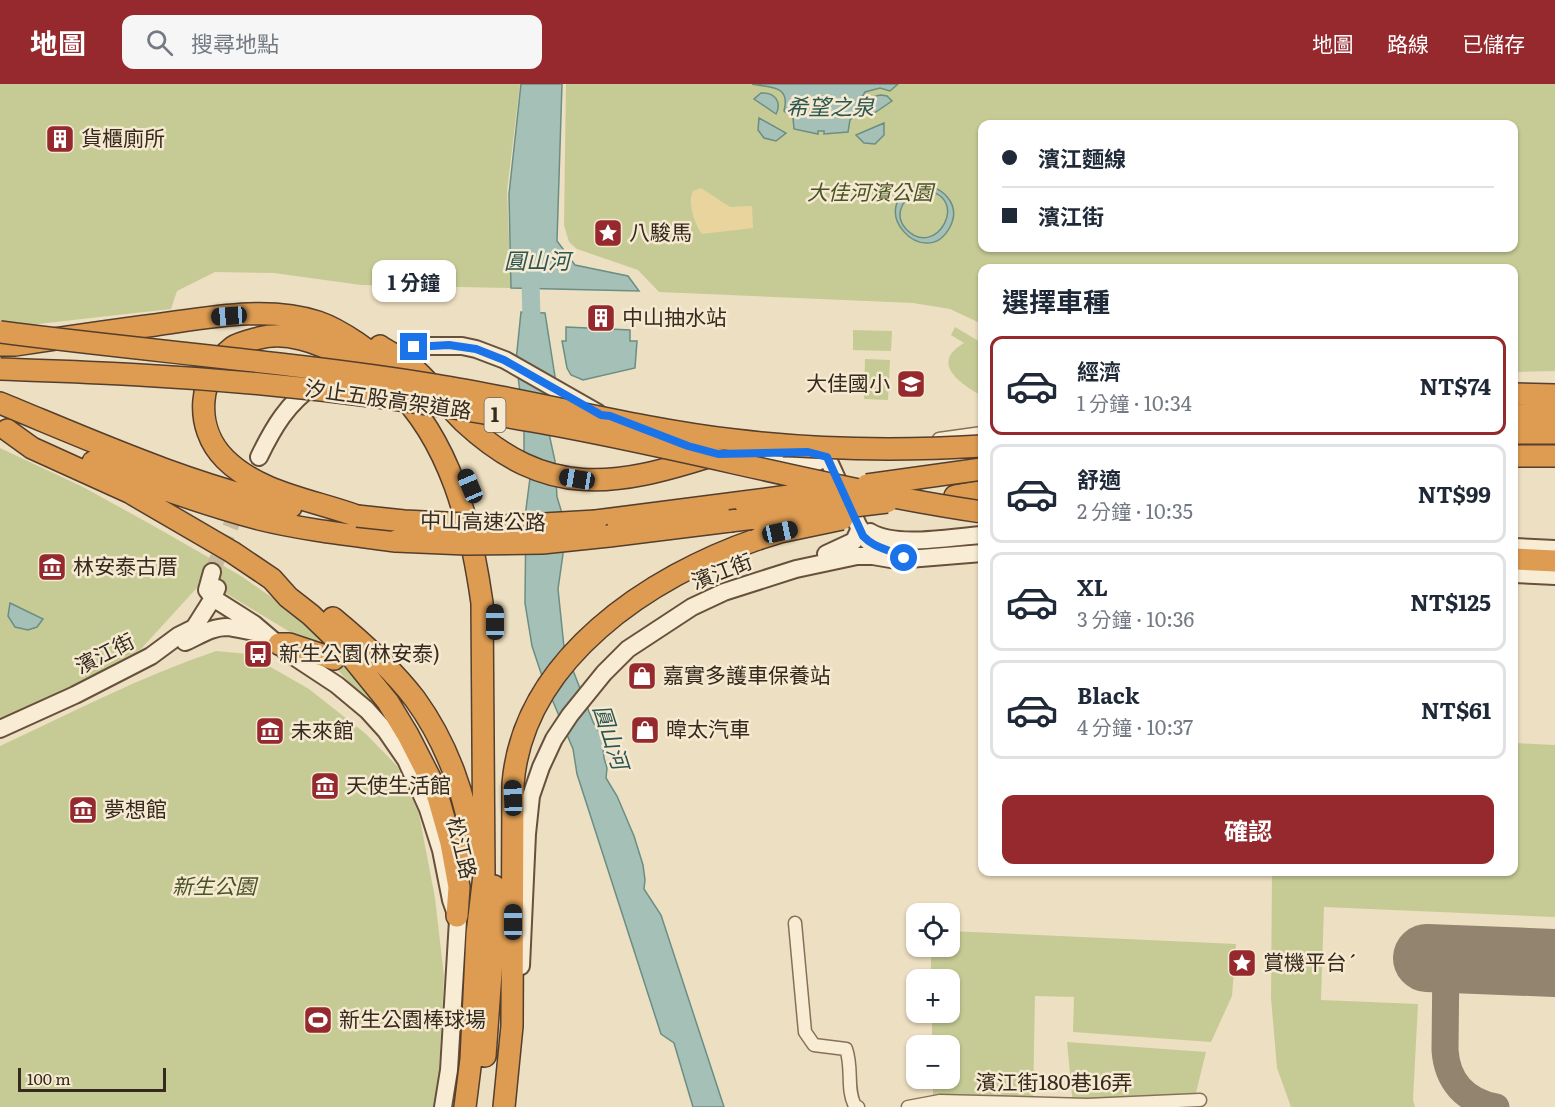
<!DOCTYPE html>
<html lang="zh-TW">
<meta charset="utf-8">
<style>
:root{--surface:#fff;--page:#f6f6f7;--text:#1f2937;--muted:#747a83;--line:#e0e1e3;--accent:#95292d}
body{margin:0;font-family:Literata,"Noto Sans TC",serif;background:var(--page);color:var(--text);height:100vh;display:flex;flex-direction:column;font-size:22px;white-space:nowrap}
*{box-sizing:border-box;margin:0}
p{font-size:20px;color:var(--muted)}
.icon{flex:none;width:33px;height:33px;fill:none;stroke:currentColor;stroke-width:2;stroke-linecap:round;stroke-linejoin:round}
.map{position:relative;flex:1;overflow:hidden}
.sheet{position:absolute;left:978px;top:180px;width:540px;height:612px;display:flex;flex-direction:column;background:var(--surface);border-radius:12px;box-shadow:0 2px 4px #0004}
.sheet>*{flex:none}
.top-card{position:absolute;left:978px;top:36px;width:540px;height:132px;border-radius:12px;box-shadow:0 2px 4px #0004;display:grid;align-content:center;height:132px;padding:0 24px;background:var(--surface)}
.buttons{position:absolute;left:906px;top:819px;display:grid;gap:12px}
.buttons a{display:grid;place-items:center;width:54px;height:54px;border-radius:12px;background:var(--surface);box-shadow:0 2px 4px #0004;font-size:30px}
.scale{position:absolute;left:18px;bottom:15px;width:148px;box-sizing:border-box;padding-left:6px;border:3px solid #36291d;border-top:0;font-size:16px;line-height:21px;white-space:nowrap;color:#36291d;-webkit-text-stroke:4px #f5ead1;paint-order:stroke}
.end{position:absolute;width:27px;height:27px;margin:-14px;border:8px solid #1a73e8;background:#fff;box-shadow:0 0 0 3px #fff}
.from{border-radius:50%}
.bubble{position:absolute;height:42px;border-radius:12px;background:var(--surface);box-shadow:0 2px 4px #0004;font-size:20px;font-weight:700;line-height:42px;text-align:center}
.car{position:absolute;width:18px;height:36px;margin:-18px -9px;border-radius:8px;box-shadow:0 0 4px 2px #0007;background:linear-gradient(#222 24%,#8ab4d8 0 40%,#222 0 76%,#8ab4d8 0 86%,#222 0)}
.top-card b{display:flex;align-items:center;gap:21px;height:57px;font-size:22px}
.top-card b+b{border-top:2px solid var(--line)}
.top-card i{width:15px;height:15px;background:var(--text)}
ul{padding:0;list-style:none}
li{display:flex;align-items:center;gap:18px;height:99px;margin:0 12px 9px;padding:0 12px;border:3px solid var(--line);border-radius:12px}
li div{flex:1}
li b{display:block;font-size:22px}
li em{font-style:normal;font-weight:700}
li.selected{border-color:var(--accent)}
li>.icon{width:54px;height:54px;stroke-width:1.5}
h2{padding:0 24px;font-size:27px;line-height:72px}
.button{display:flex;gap:12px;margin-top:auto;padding:12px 24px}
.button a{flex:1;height:69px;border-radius:12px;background:var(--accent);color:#fff;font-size:24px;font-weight:700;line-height:69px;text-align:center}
header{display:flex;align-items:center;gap:36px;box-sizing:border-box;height:84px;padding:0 30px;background:var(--accent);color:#fff}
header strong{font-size:28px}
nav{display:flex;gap:33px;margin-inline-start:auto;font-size:21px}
.search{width:420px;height:54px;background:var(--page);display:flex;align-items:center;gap:15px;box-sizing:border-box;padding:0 21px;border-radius:12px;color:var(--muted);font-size:22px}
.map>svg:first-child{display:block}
.green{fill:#c6cb95;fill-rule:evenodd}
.sand{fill:#e9d49e}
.water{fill:#a4c0b7;stroke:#6b8e84;stroke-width:1.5;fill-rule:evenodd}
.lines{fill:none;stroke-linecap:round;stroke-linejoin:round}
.river{stroke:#a4c0b7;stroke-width:18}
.taxiway{stroke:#92846f;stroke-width:27}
.runway{stroke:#92846f;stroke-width:68}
.secondary-tunnel{stroke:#c8bba0;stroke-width:16;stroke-dasharray:16 8;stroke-linecap:butt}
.street-casing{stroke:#877059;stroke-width:15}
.secondary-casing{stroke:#68513c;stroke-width:20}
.highway-casing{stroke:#543e2d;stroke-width:24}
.street{stroke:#f8edd4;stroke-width:12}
.secondary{stroke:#f8edd4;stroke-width:16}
.highway{stroke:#dd9c52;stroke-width:21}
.highway-bridge-casing{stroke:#543e2d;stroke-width:24;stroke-linecap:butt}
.highway-bridge{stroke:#dd9c52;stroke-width:21}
.route{stroke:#1a73e8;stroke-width:8}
.labels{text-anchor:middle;stroke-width:5;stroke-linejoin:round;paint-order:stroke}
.shield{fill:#f5ead1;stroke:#6f6353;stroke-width:1.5}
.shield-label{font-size:20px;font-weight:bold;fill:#36291d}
.poi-label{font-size:21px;fill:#36291d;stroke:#f5ead1;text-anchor:start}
.park-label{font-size:21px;font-style:italic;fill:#485324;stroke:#f5ead1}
.street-label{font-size:21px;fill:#36291d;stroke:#f5ead1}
.water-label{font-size:22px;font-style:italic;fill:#2c5652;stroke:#f5ead1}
</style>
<header>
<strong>地圖</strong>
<div class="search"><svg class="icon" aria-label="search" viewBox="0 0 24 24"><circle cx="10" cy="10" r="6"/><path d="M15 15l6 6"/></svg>搜尋地點</div>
<nav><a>地圖</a><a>路線</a><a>已儲存</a></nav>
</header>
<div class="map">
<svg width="1555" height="1023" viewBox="0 0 1555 1023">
<rect width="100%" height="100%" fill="#eddfc1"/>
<!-- green -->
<path class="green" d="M0,0H520L507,107L511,204L361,201L274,189L215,188L177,207L171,225L20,242L0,240Z
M566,0H1555V287L1514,288V184H982V240L950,225L913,219L659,208L638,186L577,165L569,158L564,141ZM982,40H1514V164H982Z
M955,243L982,259V312C963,301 928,280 964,259L951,251Z
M853,246L892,247L891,267L853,266Z
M865,275L890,276L888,316L864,315Z
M0,364L83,403L152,441L241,492L293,528L347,579L387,631L378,629L318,565L204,496L141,565L74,602L0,634Z
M216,567L248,570L309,605L366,650L398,683L419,730L435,814L444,892L439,989L435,1023H0V662C71,629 142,592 216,567Z
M1514,659L1555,661V833L1324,823L1321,916L1418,920L1413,1016L1415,1023H1291L1277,984L1271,914L1272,788H1514Z
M950,847L1236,860L1232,912L1211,958L1073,948L1074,913L1035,912L1033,1020L933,1013V995L950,994V962L932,961V929L950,928V896L931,895V863L950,862Z
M1067,958L1206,968L1194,1017L1073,1021Z"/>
<!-- sand -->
<path class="sand" d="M701,104L730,123L752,122L753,144L702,150C695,141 687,118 693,107Z"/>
<!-- water -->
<path class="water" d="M521,0H562L557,157L575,181L628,192L639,207L511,204L509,110Z
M752,0H898L890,7L880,4L865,8L858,20V29L850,36L848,48L824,50V47H818V50L794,45L793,34L784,27C791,0 769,4 752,0Z
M761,9C775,8 782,18 776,30L754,15Z
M881,11L887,12L892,17L870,32C864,22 869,12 881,11Z
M759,34L786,49L776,57L764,54L758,46Z
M884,39V51L875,60L864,59L856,51Z
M919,101C941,100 962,120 950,143C925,190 861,121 919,101ZM923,106C973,111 936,177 906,145C892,129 905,110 923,106Z
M521,228L545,229L556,299L548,345L555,377L557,413L561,426L563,470L558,505L564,563L593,638L602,653L604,674L607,684L606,694L617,712L634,752L643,781L645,796L644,805L661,831L724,1023H693L674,959L661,950L577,690L573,665L541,589L532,562L525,519L526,425L530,394L524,367V340L516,277Z
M566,243L630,246V257H637L635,284L583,296L571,291L567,284L562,257H566Z
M10,519L43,535L37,543L28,546L15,543L8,532Z"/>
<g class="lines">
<!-- river -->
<path class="river" d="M530,181L532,252"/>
<!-- taxiway -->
<path class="taxiway" d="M1446,875L1445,966C1447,997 1465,1017 1496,1023"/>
<!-- runway -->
<path class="runway" d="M1427,874L1555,879"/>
<!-- secondary-tunnel -->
<path class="secondary-tunnel" d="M212,488L259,373"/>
<!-- street casing -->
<g class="street-casing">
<path id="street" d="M939,355L982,349
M795,839L805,948L814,961L846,965C853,984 846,1005 855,1022L858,1023
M908,1023L940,1017L1087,1021L1200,1016"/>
</g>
<!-- secondary casing -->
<g class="secondary-casing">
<path id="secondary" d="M401,267L424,262H462L476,265L505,276L598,329
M718,370L777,368
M817,370L827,373L863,452L870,459L891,467
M259,373C273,344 288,318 316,300
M773,382L811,381L827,373
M870,448C897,464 951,453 982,451
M1514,463L1555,465
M826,470L854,457L860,444
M212,488L207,506L213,514L254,540L287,568L337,601L367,626L386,647L406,676L428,725L441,766L451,816L458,836L449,986L443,1023
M1514,490L1555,492
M185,558C199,552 211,543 227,543C238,544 250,548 261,549
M0,645L75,611L151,572L178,552L194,544L213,514L217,504
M521,882L527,750L531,712L541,683L554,655L570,631L604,589L628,565L692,523L724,508L796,485L857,472H873L896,476L982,469"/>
</g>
<!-- highway casing -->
<g class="highway-casing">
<path id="highway" d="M0,261H15C61,254 108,247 155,241C206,234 268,221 318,238C344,247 370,268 391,285
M380,262C390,269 402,274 411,282C431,299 446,320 464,338C547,415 614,403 714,371
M1514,310L1555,311
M0,319C95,358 190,401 291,423
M1514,331H1555
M7,346L32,364L129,408L232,468L272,495L288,513L311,531L341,560L388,618L408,651L430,694L438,713L451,759L459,803L457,832
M1514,349H1555
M1514,372H1555
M93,378C147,400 203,420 259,435C304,446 351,451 396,457
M955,412L982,407
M357,432C313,416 259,409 225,375C193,343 198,290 233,263C239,259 252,256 259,254C287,247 316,258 342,271C358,279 379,288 392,301C451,357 471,441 482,519L484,791L477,850L471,975L465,1023
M596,437L744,418
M609,452L730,437
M1514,475L1555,477
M333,534C362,558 392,585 415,615C447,659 467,714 473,768
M279,560H289L334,575
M485,972L491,889L494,802
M504,1023L512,942L513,700C523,575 650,492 758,455"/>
</g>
<!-- street -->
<use href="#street" class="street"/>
<!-- secondary -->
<use href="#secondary" class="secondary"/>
<!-- highway -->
<use href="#highway" class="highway"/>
<!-- highway-bridge casing -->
<g class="highway-bridge-casing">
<path id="highway-bridge" d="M0,248C145,267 291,278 435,301C535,317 633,344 734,356C817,366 899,367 982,362
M0,285C47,287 93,288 140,291C271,298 403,314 532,337C683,363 831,406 982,428
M867,401L982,385
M744,418L833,406
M357,432L404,437L509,442L596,437
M730,437L887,418
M758,455L780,448L842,435
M396,457L466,460L542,459L609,452"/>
</g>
<!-- highway-bridge -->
<use href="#highway-bridge" class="highway-bridge"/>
</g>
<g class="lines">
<!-- route -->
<path class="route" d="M414,263L449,261L476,265L504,276L601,331L610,332L688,362L718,370L808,368L827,373L863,452C875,465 891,465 904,474"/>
</g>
<!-- icons -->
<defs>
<g id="building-square" transform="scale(1.5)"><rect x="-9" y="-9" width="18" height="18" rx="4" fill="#95292d" stroke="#f5ead1"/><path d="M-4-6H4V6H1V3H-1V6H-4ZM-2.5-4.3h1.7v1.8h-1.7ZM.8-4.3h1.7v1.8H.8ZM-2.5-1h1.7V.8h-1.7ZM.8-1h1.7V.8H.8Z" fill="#fff"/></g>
<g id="sight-square" transform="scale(1.5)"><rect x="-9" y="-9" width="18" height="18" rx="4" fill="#95292d" stroke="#f5ead1"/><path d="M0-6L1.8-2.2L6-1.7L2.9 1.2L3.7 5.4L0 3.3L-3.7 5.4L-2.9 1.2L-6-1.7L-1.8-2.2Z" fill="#fff"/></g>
<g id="school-square" transform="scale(1.5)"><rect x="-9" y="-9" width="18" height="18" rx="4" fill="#95292d" stroke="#f5ead1"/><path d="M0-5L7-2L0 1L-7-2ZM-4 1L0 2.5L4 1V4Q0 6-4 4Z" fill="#fff"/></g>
<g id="museum-square" transform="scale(1.5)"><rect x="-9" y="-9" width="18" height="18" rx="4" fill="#95292d" stroke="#f5ead1"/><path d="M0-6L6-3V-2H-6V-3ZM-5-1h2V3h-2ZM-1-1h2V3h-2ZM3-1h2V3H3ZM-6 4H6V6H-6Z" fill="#fff"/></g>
<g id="bus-square" transform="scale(1.5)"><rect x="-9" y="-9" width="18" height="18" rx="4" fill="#95292d" stroke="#f5ead1"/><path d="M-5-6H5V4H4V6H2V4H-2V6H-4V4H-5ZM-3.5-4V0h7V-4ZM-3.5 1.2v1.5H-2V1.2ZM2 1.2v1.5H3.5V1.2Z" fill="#fff"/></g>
<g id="shop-square" transform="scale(1.5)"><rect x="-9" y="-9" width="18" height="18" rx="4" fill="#95292d" stroke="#f5ead1"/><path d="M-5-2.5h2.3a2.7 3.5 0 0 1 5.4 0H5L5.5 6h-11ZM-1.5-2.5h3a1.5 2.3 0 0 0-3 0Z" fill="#fff"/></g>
<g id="stadium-square" transform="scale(1.5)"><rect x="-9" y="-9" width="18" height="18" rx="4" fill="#95292d" stroke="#f5ead1"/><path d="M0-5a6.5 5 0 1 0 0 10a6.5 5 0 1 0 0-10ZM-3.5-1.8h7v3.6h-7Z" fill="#fff"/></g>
</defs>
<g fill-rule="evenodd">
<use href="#building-square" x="60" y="55"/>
<use href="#sight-square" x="608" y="149"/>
<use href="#building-square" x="601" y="234"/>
<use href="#school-square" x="911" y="300"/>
<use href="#museum-square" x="52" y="483"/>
<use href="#bus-square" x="258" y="570"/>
<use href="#shop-square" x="642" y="592"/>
<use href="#shop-square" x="645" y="646"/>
<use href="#museum-square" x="270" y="647"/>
<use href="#museum-square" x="325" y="702"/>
<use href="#museum-square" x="83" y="726"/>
<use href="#sight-square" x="1242" y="879"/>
<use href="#stadium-square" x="318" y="936"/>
</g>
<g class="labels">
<!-- shield labels -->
<rect class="shield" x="484.5" y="314" width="21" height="34" rx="4.5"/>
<g class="shield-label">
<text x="495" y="338">1</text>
</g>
<!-- poi labels -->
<g class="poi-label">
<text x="81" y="62">貨櫃廁所</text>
<text x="629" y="156">八駿馬</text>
<text x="622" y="241">中山抽水站</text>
<text x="890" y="307" text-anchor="end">大佳國小</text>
<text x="73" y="490">林安泰古厝</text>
<text x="279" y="577">新生公園(林安泰)</text>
<text x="663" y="599">嘉實多護車保養站</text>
<text x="666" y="653">暐太汽車</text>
<text x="291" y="654">未來館</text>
<text x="346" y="709">天使生活館</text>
<text x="104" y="733">夢想館</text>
<text x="1263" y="886">賞機平台ˊ</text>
<text x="339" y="943">新生公園棒球場</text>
</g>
<!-- park labels -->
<g class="park-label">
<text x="870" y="116">大佳河濱公園</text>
<text x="214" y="810">新生公園</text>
</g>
<!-- street labels -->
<g class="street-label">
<text transform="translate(388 316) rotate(8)" y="7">汐止五股高架道路</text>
<text transform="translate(483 438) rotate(1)" y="7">中山高速公路</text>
<text transform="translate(722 488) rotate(-21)" y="7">濱江街</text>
<text transform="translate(105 570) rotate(-27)" y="7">濱江街</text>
<text transform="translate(461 764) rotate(76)" y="7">松江路</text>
<text x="1054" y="1006">濱江街180巷16弄</text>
</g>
<!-- water labels -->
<g class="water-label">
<text x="830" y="31">希望之泉</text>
<text x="537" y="185">圓山河</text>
<text transform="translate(611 653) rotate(72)" y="8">圓山河</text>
</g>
</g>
</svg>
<div class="buttons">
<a><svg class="icon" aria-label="locate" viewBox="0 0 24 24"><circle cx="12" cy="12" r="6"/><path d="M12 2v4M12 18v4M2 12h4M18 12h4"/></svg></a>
<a>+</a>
<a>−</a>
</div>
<div class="scale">100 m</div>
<i class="end from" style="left:904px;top:474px"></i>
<i class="end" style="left:414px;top:263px"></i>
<div class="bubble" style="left:372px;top:176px;width:84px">1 分鐘</div>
<i class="car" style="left:229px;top:232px;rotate:266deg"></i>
<i class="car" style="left:577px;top:395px;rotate:279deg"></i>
<i class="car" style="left:470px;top:402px;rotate:337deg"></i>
<i class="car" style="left:780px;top:448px;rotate:78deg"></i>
<i class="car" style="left:495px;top:538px;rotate:0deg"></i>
<i class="car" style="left:513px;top:714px;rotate:358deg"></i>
<i class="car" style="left:513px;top:838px;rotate:0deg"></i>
<div class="top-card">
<b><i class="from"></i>濱江麵線</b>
<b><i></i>濱江街</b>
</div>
<section class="sheet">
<h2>選擇車種</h2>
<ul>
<li class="selected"><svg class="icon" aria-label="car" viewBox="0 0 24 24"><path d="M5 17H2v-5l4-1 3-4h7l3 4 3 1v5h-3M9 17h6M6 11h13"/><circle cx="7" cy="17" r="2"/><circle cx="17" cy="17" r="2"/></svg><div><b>經濟</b><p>1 分鐘 · 10:34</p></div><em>NT$74</em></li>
<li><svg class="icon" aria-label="car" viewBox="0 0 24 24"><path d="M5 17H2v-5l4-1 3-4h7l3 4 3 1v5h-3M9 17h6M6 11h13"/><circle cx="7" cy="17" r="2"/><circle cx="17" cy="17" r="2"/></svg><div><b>舒適</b><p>2 分鐘 · 10:35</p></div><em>NT$99</em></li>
<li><svg class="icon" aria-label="car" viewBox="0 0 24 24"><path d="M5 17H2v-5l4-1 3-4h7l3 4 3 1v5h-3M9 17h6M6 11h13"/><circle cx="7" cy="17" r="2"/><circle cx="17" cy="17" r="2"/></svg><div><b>XL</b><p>3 分鐘 · 10:36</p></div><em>NT$125</em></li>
<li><svg class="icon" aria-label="car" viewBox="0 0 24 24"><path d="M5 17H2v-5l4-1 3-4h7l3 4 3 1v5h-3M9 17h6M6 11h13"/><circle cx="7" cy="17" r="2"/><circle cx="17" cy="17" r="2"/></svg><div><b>Black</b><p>4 分鐘 · 10:37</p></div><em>NT$61</em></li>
</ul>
<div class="button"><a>確認</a></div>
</section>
</div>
